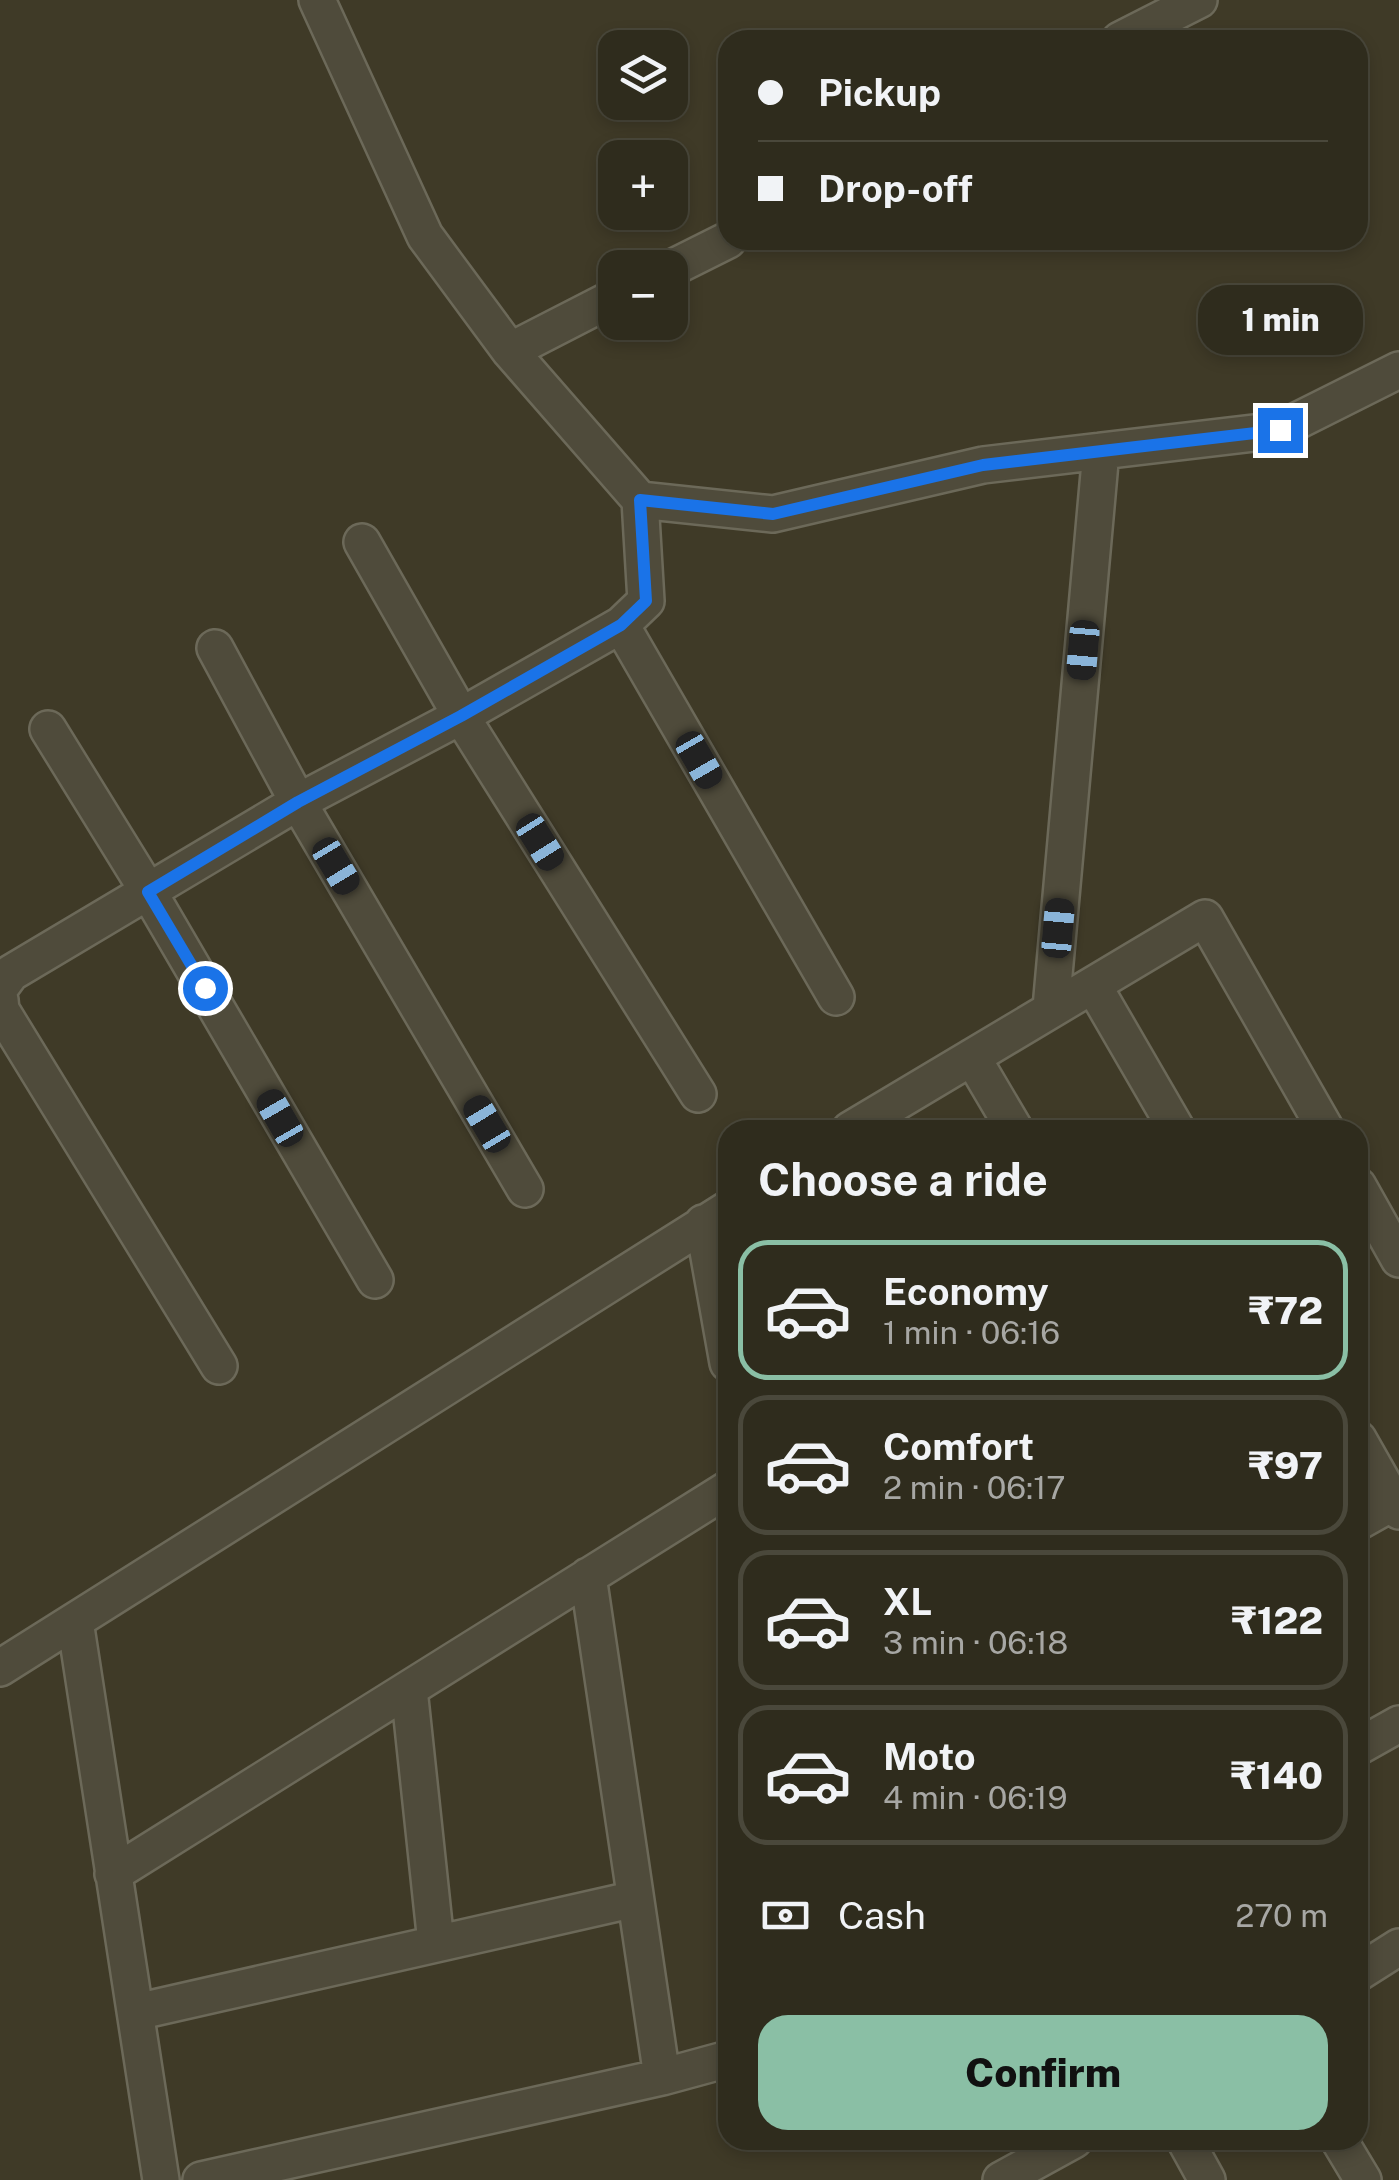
<!DOCTYPE html>
<meta charset="utf-8">
<style>
:root{--surface:#2f2c1d;--page:#3b382a;--text:#f1f3f6;--muted:#a7a7a4;--line:#4a483b;--accent:#8abfa5}
body{margin:0;font-family:"Public Sans",sans-serif;background:var(--page);color:var(--text);height:100vh;display:flex;flex-direction:column;font-size:38px;white-space:nowrap}
*{box-sizing:border-box;margin:0}
p{font-size:32px;color:var(--muted)}
.icon{flex:none;width:55px;height:55px;fill:none;stroke:currentColor;stroke-width:2;stroke-linecap:round;stroke-linejoin:round}
.map{position:relative;flex:1;overflow:hidden}
.panel{position:absolute;left:718px;top:1120px;width:650px;height:1030px;display:flex;flex-direction:column;background:var(--surface);border-radius:30px;box-shadow:0 5px 15px #0003,0 0 0 2px var(--line)}
.panel>*{flex:none}
.guide{position:absolute;left:718px;top:30px;width:650px;height:220px;border-radius:30px;box-shadow:0 5px 15px #0003,0 0 0 2px var(--line);display:grid;align-content:center;height:220px;padding:0 40px;background:var(--surface)}
.tools{position:absolute;left:598px;top:30px;display:grid;gap:20px}
.tools a{display:grid;place-items:center;width:90px;height:90px;border-radius:20px;background:var(--surface);box-shadow:0 5px 15px #0003,0 0 0 2px var(--line);font-size:50px}
.end{position:absolute;width:45px;height:45px;margin:-22px;border:12px solid #1a73e8;background:#fff;box-shadow:0 0 0 5px #fff}
.from{border-radius:50%}
.bubble{position:absolute;height:70px;border-radius:30px;background:var(--surface);box-shadow:0 5px 15px #0003,0 0 0 2px var(--line);font-size:32px;font-weight:800;line-height:70px;text-align:center}
.car{position:absolute;width:30px;height:60px;margin:-30px -15px;border-radius:12px;box-shadow:0 0 8px 2px #0007;background:linear-gradient(#222 24%,#8ab4d8 0 40%,#222 0 76%,#8ab4d8 0 86%,#222 0)}
.guide b{display:flex;align-items:center;gap:35px;height:95px;font-size:38px}
.guide b+b{border-top:2px solid var(--line)}
.guide i{width:25px;height:25px;background:var(--text)}
ul{padding:0;list-style:none}
li{display:flex;align-items:center;gap:30px;height:140px;margin:0 20px 15px;padding:0 20px;border:5px solid var(--line);border-radius:30px}
li div{flex:1}
li b{display:block;font-size:38px}
li em{font-style:normal;font-weight:800}
li.on{border-color:var(--accent)}
li>.icon{width:90px;height:90px;stroke-width:1.5}
h2{padding:0 40px;font-size:45px;line-height:120px}
.pay{display:flex;align-items:center;gap:25px;height:110px;padding:0 40px;font-size:38px}
.pay p{margin-inline-start:auto}
.button{display:flex;gap:20px;margin-top:auto;padding:20px 40px}
.button a{flex:1;height:115px;border-radius:30px;background:var(--accent);color:#111;font-size:40px;font-weight:800;line-height:115px;text-align:center}
.map>svg:first-child{display:block}
.lines{fill:none;stroke-linecap:round;stroke-linejoin:round}
.minor-casing{stroke:#6c6959;stroke-width:40}
.minor{stroke:#4f4b3b;stroke-width:35}
.route{stroke:#1a73e8;stroke-width:12}
</style>
<div class="map">
<svg width="1399" height="2180" viewBox="0 0 1399 2180">
<rect width="100%" height="100%" fill="#3f3a27"/>
<g class="lines">
<!-- minor casing -->
<g class="minor-casing">
<path id="minor" d="M317,0L425,236L510,351L640,500L773,514L983,465L1279,430L1399,370
M1120,40L1199,0
M670,269L728,240
M510,351L615,297
M362,542L461,716L698,1094
M621,625L836,997
M215,648L298,802L525,1189
M48,729L148,891L375,1280
M1093,985L1177,1130
M0,988L11,973L298,802L461,716L621,625L646,601L640,500
M0,1000L1,1010L219,1366
M1051,1008L1101,451
M972,1057L1015,1130
M850,1130L1205,918L1326,1130
M1358,1186L1399,1259
M703,1223L728,1363
M1358,1439L1399,1511
M1358,1522L1399,1499
M588,1576L662,2077
M75,1621L161,2180
M0,1668L728,1209
M409,1689L436,1943
M1358,1747L1399,1724
M113,1874L728,1489
M1358,1973L1399,1947
M145,2010L635,1899
M1185,2140L1207,2180
M1339,2140L1363,2180
M201,2180L662,2077L728,2059
M1001,2180L1074,2140"/>
</g>
<!-- minor -->
<use href="#minor" class="minor"/>
</g>
<g class="lines">
<!-- route -->
<path class="route" d="M205,988L148,892L298,802L461,716L621,625L646,601L640,500L773,514L983,465L1280,430"/>
</g>
</svg>
<div class="tools">
<a><svg class="icon" aria-label="layers" viewBox="0 0 24 24"><path d="M12 4l9 5-9 5-9-5zM3 14l9 5 9-5"/></svg></a>
<a>+</a>
<a>−</a>
</div>
<i class="end from" style="left:205px;top:988px"></i>
<i class="end" style="left:1280px;top:430px"></i>
<div class="bubble" style="left:1198px;top:285px;width:165px">1 min</div>
<i class="car" style="left:1083px;top:650px;rotate:185deg"></i>
<i class="car" style="left:699px;top:760px;rotate:150deg"></i>
<i class="car" style="left:540px;top:842px;rotate:148deg"></i>
<i class="car" style="left:336px;top:866px;rotate:149deg"></i>
<i class="car" style="left:1058px;top:928px;rotate:5deg"></i>
<i class="car" style="left:280px;top:1118px;rotate:330deg"></i>
<i class="car" style="left:487px;top:1124px;rotate:329deg"></i>
<div class="guide">
<b><i class="from"></i>Pickup</b>
<b><i></i>Drop-off</b>
</div>
<section class="panel">
<h2>Choose a ride</h2>
<ul>
<li class="on"><svg class="icon" aria-label="car" viewBox="0 0 24 24"><path d="M5 17H2v-5l4-1 3-4h7l3 4 3 1v5h-3M9 17h6M6 11h13"/><circle cx="7" cy="17" r="2"/><circle cx="17" cy="17" r="2"/></svg><div><b>Economy</b><p>1 min · 06:16</p></div><em>₹72</em></li>
<li><svg class="icon" aria-label="car" viewBox="0 0 24 24"><path d="M5 17H2v-5l4-1 3-4h7l3 4 3 1v5h-3M9 17h6M6 11h13"/><circle cx="7" cy="17" r="2"/><circle cx="17" cy="17" r="2"/></svg><div><b>Comfort</b><p>2 min · 06:17</p></div><em>₹97</em></li>
<li><svg class="icon" aria-label="car" viewBox="0 0 24 24"><path d="M5 17H2v-5l4-1 3-4h7l3 4 3 1v5h-3M9 17h6M6 11h13"/><circle cx="7" cy="17" r="2"/><circle cx="17" cy="17" r="2"/></svg><div><b>XL</b><p>3 min · 06:18</p></div><em>₹122</em></li>
<li><svg class="icon" aria-label="car" viewBox="0 0 24 24"><path d="M5 17H2v-5l4-1 3-4h7l3 4 3 1v5h-3M9 17h6M6 11h13"/><circle cx="7" cy="17" r="2"/><circle cx="17" cy="17" r="2"/></svg><div><b>Moto</b><p>4 min · 06:19</p></div><em>₹140</em></li>
</ul>
<div class="pay"><svg class="icon" aria-label="cash" viewBox="0 0 24 24"><path d="M3 7h18v10H3z"/><circle cx="12" cy="12" r="2"/></svg>Cash<p>270 m</p></div>
<div class="button"><a>Confirm</a></div>
</section>
</div>
